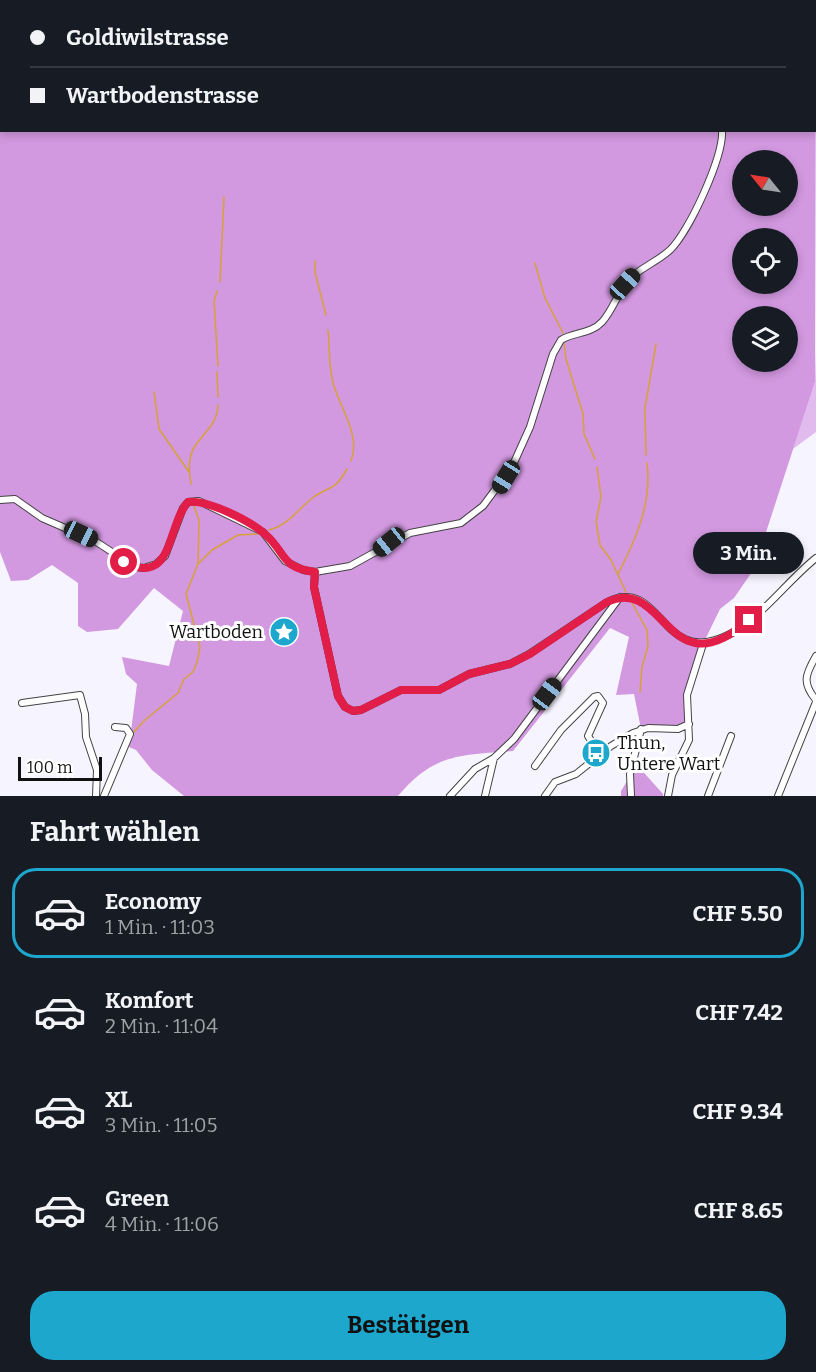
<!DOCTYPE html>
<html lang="de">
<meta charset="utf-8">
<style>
:root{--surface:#171b24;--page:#242831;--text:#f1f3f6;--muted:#9ea1a6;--line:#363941;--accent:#1da7cd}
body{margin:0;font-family:Bitter,serif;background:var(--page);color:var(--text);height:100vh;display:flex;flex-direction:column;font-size:22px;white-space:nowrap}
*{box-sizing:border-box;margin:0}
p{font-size:20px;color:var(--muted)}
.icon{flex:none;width:33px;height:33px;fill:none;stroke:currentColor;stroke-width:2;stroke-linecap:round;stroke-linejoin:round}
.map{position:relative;height:796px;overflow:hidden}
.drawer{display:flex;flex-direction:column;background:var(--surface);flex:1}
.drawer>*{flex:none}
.guide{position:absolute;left:0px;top:0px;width:816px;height:132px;box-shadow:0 3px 9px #0003;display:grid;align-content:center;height:132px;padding:0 30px;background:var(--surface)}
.needle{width:39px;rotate:300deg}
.buttons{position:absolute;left:732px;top:150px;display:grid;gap:12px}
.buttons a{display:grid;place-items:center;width:66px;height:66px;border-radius:50%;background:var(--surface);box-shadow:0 3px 9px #0003;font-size:30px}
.scale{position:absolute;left:18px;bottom:15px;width:84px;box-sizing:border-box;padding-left:6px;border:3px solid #111;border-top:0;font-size:16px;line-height:21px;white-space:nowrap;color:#111;-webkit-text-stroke:4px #fff;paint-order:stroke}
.end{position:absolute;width:27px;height:27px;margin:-14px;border:8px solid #e11d48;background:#fff;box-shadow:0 0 0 3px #fff}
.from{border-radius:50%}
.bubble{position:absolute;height:42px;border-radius:21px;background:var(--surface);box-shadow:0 3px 9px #0003;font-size:20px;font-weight:700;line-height:42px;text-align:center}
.car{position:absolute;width:18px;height:36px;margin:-18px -9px;border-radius:8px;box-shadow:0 0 4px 2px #0007;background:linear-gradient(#222 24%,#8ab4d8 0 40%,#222 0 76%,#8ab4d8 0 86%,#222 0)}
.guide b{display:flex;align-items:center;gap:21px;height:57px;font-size:22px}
.guide b+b{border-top:2px solid var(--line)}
.guide i{width:15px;height:15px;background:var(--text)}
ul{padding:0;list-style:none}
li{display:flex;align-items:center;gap:18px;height:90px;margin:0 12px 9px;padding:0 18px;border:3px solid transparent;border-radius:24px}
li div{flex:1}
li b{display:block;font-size:22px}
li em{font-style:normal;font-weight:700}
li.on{border-color:var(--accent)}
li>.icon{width:54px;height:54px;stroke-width:1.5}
h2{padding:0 30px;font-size:27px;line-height:72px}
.cta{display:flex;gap:12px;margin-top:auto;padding:12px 30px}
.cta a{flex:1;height:69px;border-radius:24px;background:var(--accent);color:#111;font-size:24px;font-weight:700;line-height:69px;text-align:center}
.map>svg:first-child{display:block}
.green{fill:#e1baee}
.forest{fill:#d298e0;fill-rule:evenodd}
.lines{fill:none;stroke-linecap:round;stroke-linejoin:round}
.stream{stroke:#d7a137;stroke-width:1.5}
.minor-casing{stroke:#444;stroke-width:8}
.minor{stroke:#fff;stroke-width:6}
.route{stroke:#e11d48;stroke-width:8}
.labels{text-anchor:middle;stroke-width:6;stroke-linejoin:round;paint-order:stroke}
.poi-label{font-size:18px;fill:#111;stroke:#fff;text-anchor:end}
</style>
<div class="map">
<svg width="816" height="796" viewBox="0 0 816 796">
<rect width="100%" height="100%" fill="#f6f5ff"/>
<!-- green -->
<path class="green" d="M816,350V432L793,449L815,382Z"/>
<!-- forest -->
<path class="forest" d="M0,0H816L815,382L754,569L734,598L720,609L703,644L687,695L689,724L641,729L634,694L616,695L629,637L610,628L513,751C461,755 434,753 398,796H184L152,770L136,750L129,747L137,684L126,674L122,657L169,666L183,611L154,588L118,629L87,632L78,626V583L52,565L28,580L11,581L0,552ZM2,2H814V130H2ZM742,160H788V206H742ZM742,238H788V284H742ZM742,316H788V362H742Z
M637,765L663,794V796H621V791Z"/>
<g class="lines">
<!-- stream -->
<path class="stream" d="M315,261V272L326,315
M535,263L545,298L563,333
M220,282L224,197
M217,291L214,301L218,366
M328,330C330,348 328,368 334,386C341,409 361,437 351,461
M564,343L566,359L583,414L584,434L595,459
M217,372L218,397
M154,392L159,429L189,472
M646,455L645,408L656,344
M597,467L601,497L596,522L600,545L611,560L626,592
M191,484C189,473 188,456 195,446C205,431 217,425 218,405
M194,506L199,520L198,564
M269,530C291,524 298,508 315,496C334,484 334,491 347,469
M618,574C636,539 652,503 647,463
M631,601L647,630L648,646L642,667L640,692
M133,733L145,720L178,693L184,679L193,672L197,662L200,647L186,594L198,564L212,550L238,535L257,534"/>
<!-- minor casing -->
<g class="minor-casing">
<path id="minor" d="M673,2V0
M699,2L700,0
M0,500L15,499L42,518L95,541L135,567L144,568L156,564L165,556L183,508L188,502L199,501L263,532L285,561L303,570L315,572L350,566L410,533L461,523L483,506L512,467L530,427L553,354L561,340C574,332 591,334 602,322C612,311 617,295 626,283C638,268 656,263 670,250C689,232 724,156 722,130
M315,572L314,587L338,696L345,707L353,711L361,710L401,690H439L469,674L510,664L529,654L607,602C663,575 659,667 726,636C759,621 787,581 816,558
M816,656C805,675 802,683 816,700
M22,703L80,695L85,714L86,737L97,770L96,796
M535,766L561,730L594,697L598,696L603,703L588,736L600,754
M104,796L130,734L126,728L115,727
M450,796L475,769L494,758L514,739L620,597
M485,796L494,758
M545,796L555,782L576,774L611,746L633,733L648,728L678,729L689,724
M631,796L630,774L641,729
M668,796L672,775L689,740L687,695L703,644
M708,796L731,736
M778,796L816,702"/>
</g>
<!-- minor -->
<use href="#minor" class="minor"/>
</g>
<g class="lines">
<!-- route -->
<path class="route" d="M124,562C174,588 167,524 188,502C207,499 250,521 265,534C287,553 279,567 315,572L314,587L338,696L345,707L353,711L361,710L401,690H439L469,674L510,664L530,654L607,602C666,574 667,692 749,620"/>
</g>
<!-- icons -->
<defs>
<g id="sight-disc" transform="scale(1.5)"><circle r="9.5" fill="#1da7cd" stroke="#fff"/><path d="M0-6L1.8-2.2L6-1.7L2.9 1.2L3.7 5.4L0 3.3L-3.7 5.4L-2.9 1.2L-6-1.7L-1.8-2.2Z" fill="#fff"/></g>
<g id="bus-disc" transform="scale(1.5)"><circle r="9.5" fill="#1da7cd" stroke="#fff"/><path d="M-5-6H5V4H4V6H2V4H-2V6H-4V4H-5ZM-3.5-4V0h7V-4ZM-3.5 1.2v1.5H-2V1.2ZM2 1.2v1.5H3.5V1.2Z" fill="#fff"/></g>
</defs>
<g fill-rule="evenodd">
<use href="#sight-disc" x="284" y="632"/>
<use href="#bus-disc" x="596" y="753"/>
</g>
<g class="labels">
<!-- poi labels -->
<g class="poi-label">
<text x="263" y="638">Wartboden</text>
<text x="617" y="749" text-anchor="start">Thun,<tspan x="617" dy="21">Untere Wart</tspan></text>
</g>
</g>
</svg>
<div class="buttons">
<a><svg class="needle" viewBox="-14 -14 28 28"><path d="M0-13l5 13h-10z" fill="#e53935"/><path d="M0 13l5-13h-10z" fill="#9ea1a6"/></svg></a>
<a><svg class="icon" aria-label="locate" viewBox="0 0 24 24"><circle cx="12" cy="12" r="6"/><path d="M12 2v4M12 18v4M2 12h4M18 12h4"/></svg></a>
<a><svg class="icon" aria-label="layers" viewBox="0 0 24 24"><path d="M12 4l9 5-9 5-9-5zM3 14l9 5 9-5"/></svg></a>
</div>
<div class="scale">100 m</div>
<i class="end from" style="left:124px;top:562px"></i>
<i class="end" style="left:749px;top:620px"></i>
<div class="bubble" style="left:693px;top:532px;width:111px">3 Min.</div>
<i class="car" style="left:625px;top:284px;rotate:42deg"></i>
<i class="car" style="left:506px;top:477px;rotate:212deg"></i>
<i class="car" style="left:81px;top:534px;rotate:115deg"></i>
<i class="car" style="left:389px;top:542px;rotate:231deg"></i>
<i class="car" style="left:547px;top:694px;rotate:37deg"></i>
<div class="guide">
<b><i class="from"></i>Goldiwilstrasse</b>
<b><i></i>Wartbodenstrasse</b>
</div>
</div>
<section class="drawer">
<h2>Fahrt wählen</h2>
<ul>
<li class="on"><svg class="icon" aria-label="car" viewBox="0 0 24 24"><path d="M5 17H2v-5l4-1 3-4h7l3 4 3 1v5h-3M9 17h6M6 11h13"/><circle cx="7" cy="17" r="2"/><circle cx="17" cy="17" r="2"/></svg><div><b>Economy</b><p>1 Min. · 11:03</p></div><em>CHF 5.50</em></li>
<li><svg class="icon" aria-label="car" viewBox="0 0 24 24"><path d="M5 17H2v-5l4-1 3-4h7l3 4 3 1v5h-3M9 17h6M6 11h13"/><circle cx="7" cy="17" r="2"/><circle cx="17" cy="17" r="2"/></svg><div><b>Komfort</b><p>2 Min. · 11:04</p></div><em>CHF 7.42</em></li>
<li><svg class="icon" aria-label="car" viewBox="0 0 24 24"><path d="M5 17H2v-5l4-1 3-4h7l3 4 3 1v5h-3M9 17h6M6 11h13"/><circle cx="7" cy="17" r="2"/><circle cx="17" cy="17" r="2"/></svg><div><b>XL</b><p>3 Min. · 11:05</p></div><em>CHF 9.34</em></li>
<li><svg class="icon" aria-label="car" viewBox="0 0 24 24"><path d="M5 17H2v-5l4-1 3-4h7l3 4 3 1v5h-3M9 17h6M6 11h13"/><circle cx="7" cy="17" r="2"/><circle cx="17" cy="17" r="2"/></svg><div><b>Green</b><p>4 Min. · 11:06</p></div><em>CHF 8.65</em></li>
</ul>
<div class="cta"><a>Bestätigen</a></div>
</section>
